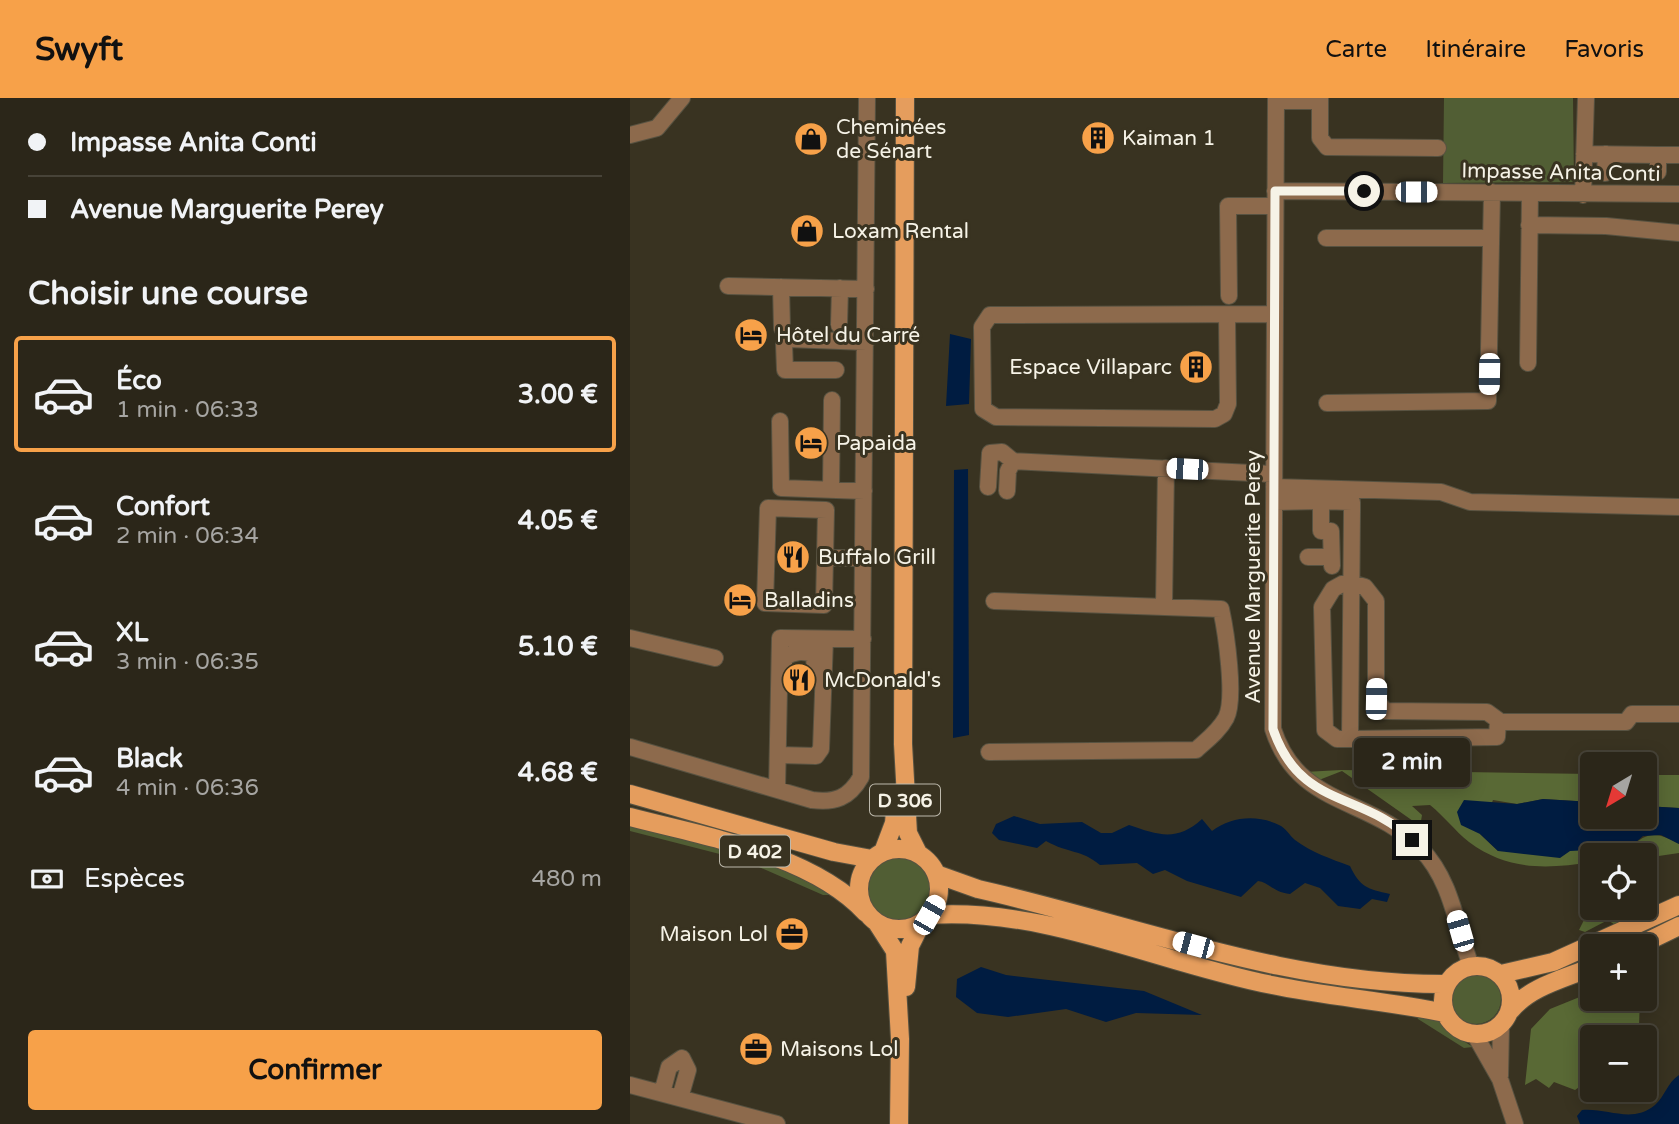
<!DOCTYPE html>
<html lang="fr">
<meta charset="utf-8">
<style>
:root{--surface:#2b2619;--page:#332e22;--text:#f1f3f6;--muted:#a6a5a2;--line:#474338;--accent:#f7a149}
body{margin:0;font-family:"Varela Round",sans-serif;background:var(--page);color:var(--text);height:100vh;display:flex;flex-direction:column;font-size:26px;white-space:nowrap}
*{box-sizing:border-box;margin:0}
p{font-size:23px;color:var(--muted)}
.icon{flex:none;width:38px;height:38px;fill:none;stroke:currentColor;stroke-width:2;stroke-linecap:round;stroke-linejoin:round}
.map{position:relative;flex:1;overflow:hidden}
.drawer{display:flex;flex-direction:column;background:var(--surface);width:630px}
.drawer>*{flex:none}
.guide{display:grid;align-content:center;height:154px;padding:0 28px;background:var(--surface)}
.needle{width:46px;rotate:218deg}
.tools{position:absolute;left:950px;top:654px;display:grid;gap:14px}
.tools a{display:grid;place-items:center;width:77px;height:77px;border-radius:7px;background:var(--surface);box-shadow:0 4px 18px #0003,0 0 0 2px var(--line);font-size:35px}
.end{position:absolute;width:32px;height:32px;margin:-16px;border:9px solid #f6f3e7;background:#111;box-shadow:0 0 0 4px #111}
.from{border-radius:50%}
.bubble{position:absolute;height:49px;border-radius:7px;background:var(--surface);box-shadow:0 4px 18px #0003,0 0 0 2px var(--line);font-size:23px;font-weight:700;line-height:49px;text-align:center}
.car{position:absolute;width:21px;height:42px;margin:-21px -10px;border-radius:9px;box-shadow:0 0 5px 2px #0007;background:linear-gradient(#fff 24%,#345 0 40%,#fff 0 76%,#345 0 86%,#fff 0)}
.guide b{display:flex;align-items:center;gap:24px;height:66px;font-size:26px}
.guide b+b{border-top:2px solid var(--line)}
.guide i{width:18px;height:18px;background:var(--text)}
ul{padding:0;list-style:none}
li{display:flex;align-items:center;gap:21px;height:116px;margin:0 14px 10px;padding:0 14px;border:4px solid transparent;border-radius:7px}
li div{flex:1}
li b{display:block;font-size:26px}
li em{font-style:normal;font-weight:700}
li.selected{border-color:var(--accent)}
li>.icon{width:63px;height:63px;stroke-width:1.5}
h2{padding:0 28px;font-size:32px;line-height:84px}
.pay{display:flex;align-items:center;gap:18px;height:77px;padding:0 28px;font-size:26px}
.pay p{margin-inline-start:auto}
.button{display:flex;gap:14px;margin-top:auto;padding:14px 28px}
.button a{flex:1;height:80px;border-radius:7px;background:var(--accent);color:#111;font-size:28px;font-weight:700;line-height:80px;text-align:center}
header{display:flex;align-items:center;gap:42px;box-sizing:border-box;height:98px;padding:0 35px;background:var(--accent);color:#111}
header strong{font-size:33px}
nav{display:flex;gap:38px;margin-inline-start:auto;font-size:24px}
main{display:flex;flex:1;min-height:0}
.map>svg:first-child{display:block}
.green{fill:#515e34}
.forest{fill:#596935}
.water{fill:#001c41}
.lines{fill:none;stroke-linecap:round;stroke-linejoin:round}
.minor-casing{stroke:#575241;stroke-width:18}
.major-casing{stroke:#575241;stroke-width:20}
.minor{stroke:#8d6a4c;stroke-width:16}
.major{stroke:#e59d5d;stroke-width:18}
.route{stroke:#f6f3e7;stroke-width:9}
.labels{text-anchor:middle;stroke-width:6;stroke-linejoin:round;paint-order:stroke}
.shield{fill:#393321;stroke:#bdb9ac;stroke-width:2}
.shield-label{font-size:19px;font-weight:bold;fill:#f6f3e7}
.poi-label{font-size:21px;fill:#f6f3e7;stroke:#393321;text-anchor:start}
.street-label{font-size:21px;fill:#f6f3e7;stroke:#393321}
</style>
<header>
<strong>Swyft</strong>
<nav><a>Carte</a><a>Itinéraire</a><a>Favoris</a></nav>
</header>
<main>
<section class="drawer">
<div class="guide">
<b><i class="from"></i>Impasse Anita Conti</b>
<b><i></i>Avenue Marguerite Perey</b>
</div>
<h2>Choisir une course</h2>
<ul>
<li class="selected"><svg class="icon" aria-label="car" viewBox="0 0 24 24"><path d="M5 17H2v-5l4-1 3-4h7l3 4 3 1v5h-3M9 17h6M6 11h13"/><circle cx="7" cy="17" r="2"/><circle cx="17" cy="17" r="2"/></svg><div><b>Éco</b><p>1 min · 06:33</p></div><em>3.00 €</em></li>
<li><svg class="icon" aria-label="car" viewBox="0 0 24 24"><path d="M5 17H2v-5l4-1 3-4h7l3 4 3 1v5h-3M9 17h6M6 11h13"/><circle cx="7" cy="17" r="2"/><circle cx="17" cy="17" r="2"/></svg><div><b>Confort</b><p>2 min · 06:34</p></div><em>4.05 €</em></li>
<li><svg class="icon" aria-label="car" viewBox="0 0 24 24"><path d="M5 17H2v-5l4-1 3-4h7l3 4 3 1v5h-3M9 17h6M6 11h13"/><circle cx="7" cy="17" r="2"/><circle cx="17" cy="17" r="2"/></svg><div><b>XL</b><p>3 min · 06:35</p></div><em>5.10 €</em></li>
<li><svg class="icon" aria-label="car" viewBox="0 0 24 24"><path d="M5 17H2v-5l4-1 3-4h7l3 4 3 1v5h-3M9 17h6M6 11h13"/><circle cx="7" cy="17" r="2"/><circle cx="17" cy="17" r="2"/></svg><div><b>Black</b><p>4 min · 06:36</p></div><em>4.68 €</em></li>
</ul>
<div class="pay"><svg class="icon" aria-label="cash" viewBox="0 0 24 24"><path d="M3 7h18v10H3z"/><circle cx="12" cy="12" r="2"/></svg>Espèces<p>480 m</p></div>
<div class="button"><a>Confirmer</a></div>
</section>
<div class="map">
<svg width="1049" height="1026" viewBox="0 0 1049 1026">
<rect width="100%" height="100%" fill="#393321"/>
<!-- green -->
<path class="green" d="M814,0H943L944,84L813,85Z
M0,726L96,751L141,766L199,793L201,797H193L113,762L0,733Z
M236 791a32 32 0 1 1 64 0a32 32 0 1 1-64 0Z
M821 901a25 25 0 1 1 50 0a25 25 0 1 1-50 0Z
M784,914L807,921L822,936L843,949L834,950L788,921Z"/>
<!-- forest -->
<path class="forest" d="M711,672L962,676V704L913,701L887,706L863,702L850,736L868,753L999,750C1019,733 1026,734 1049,746V755L1015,760L962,758V764C917,771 878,773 839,744C825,733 814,718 800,707L782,708L792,717L791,723H783L712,673L689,682L674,674Z
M1015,677H1049V710L1015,708Z
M962,806V810H1004L993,826L985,827L978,822L955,834L949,832Z
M962,894V901H1010L1009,928L1004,940H962V989L955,985L945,992L924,984L919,990L906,981L895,987L901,931L920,911Z"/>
<!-- water -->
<path class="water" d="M320,236L341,241L339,306L316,308Z
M338,371L339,637L323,640L324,372Z
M913,701L962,704V719H1015V708L1049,710V746L1031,737L1013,738L999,750L940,753L930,760L868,753L850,736L831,727L827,714L834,702L887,706Z
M384,718L410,726L452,724L471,735H482L499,727C528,737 547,744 572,721L582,733C601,719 626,716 649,727C656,730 659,737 665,742C681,754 701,761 720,768C730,789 737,791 760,796L757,804L742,801L730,811L708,808L690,790L675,785L660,796C643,794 638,784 628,783L611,799L557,783L535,772L523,776L507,765L470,767C451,751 439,756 416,743L407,750L369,742L362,735L366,726Z
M351,869L376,877L514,893L572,917L506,915L476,924L436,911L378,919L347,915L326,899L327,881Z
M1049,977V1026H950L947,1018L952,1012C979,1010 1002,1026 1025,1007C1035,998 1037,985 1049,977Z"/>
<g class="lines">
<!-- minor casing -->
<g class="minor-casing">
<path id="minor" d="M646,0L643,631C668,710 740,698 791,751C822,783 826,828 841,868
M690,0V40L697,49L808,50
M646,3H690
M0,37L27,30L52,0
M954,56L1028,57V74
M1028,57H1049
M975,75L976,56
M645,93L1049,96
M953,97L956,0
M899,127L976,128L1049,135
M696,140H861
M98,188L236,191
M151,189L152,230L158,241L236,244
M599,198L598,108H645
M597,218L598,306L594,316L585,321L366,319L353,311L352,229L360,217L645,216
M209,227L210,190
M158,241L154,246L155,272H206
M898,265L900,95
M697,305L858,303L862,94
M150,323L151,390L234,393
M358,389L360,355L372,354L383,363L644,376
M644,389L811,394L840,404L1049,409
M201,392L202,302
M377,393L378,373L383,363
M691,403L722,404V413C721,489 721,565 720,641L867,639L868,622L857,614L755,613L746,601V503L735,489L721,485L712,486L703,491L692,509L695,632L707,641H720
M644,404L691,403V433H701L702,468
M678,459H701
M195,460L194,507L135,505L138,410L196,412L195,460H233
M534,508L536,370
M0,540L85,560
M154,574V560C164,553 172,553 184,556L185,576
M868,624H996L1002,616H1049
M0,649L182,702C205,705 219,700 231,679L237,0
M359,654L566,652C577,642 589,633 596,620C606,601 596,534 591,511L364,503
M149,657L186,658L191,651L195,541
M147,692L150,540L233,541
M845,937L870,981L885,1026
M870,978L871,927
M0,987L147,1026
M32,995L39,969L52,960L58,972L50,1000"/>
</g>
<!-- major casing -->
<g class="major-casing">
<path id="major" d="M275,0L273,646L278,735L288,755
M0,696L204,754L242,761
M0,719C76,739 181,756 236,815
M229 791a40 40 0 1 1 80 0a40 40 0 1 1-80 0Z
M253,754L264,725L266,701
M306,776L348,791C503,826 655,887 816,886
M299,817C416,809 529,865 642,887C699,899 758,903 815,915
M247,825L265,853L270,941L269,1026
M1006,849L1049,828
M813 902a34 34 0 1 1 68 0a34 34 0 1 1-68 0Z
M871,876L923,864L1049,807
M276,889L280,848L292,824
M881,912C901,888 934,881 962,869"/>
</g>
<!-- minor -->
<use href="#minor" class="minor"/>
<!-- major -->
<use href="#major" class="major"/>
</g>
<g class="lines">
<!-- route -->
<path class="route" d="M734,93H645L643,631C670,711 732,693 782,742"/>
</g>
<!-- icons -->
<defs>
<g id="building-disc" transform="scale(1.75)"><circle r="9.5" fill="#f7a149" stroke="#393321"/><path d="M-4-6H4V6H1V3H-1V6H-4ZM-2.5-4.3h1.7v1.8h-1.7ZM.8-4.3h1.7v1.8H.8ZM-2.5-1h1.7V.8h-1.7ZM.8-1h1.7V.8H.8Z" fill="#111"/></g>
<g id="shop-disc" transform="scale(1.75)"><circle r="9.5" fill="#f7a149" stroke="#393321"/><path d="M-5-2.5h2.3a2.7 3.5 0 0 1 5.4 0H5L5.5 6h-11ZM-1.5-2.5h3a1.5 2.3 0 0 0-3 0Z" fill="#111"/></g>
<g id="hotel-disc" transform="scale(1.75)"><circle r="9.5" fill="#f7a149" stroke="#393321"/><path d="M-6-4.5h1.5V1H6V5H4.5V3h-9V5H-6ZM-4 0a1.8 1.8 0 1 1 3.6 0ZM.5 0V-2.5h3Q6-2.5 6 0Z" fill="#111"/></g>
<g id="restaurant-disc" transform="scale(1.75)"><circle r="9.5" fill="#f7a149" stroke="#393321"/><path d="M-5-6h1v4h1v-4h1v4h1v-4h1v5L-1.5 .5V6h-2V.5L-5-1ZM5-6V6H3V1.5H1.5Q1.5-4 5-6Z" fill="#111"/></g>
<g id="office-disc" transform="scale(1.75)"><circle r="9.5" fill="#f7a149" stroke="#393321"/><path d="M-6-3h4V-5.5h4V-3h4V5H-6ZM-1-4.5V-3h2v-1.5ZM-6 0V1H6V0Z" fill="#111"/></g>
</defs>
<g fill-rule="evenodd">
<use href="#building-disc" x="468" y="40"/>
<use href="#shop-disc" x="181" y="41"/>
<use href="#shop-disc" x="177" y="133"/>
<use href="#hotel-disc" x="121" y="237"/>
<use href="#building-disc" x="566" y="269"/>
<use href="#hotel-disc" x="181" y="345"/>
<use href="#restaurant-disc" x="163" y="459"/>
<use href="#hotel-disc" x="110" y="502"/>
<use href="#restaurant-disc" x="169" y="582"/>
<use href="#office-disc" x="162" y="836"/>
<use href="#office-disc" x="126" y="951"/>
</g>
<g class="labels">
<!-- shield labels -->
<g class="shield">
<rect x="240" y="686.5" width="70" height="31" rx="5"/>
<rect x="90" y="737.5" width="70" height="31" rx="5"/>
</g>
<g class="shield-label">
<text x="275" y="709">D 306</text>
<text x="125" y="760">D 402</text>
</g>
<!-- poi labels -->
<g class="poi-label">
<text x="206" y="36">Cheminées<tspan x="206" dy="24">de Sénart</tspan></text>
<text x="492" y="47">Kaiman 1</text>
<text x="202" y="140">Loxam Rental</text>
<text x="146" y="244">Hôtel du Carré</text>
<text x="542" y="276" text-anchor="end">Espace Villaparc</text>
<text x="206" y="352">Papaida</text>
<text x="188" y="466">Buffalo Grill</text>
<text x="134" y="509">Balladins</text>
<text x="194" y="589">McDonald's</text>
<text x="138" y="843" text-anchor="end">Maison Lol</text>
<text x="150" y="958">Maisons Lol</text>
</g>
<!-- street labels -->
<g class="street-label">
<text transform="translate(931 74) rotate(1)" y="7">Impasse Anita Conti</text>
<text transform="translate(623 479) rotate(-90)" y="7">Avenue Marguerite Perey</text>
</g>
</g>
</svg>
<div class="tools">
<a><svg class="needle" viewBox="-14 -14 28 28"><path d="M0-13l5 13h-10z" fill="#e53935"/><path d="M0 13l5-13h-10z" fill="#a6a5a2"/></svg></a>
<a><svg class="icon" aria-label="locate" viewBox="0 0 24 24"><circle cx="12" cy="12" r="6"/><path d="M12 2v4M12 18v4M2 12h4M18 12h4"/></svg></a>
<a>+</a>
<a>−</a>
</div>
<i class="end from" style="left:734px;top:93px"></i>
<i class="end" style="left:782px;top:742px"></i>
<div class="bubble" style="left:724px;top:640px;width:116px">2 min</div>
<i class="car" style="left:786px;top:94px;rotate:90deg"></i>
<i class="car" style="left:859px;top:276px;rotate:181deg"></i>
<i class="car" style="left:557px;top:371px;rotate:273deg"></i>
<i class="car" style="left:746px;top:601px;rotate:1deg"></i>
<i class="car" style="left:299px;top:817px;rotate:30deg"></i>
<i class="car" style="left:830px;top:833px;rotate:344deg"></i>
<i class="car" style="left:563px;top:847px;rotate:285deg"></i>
</div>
</main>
